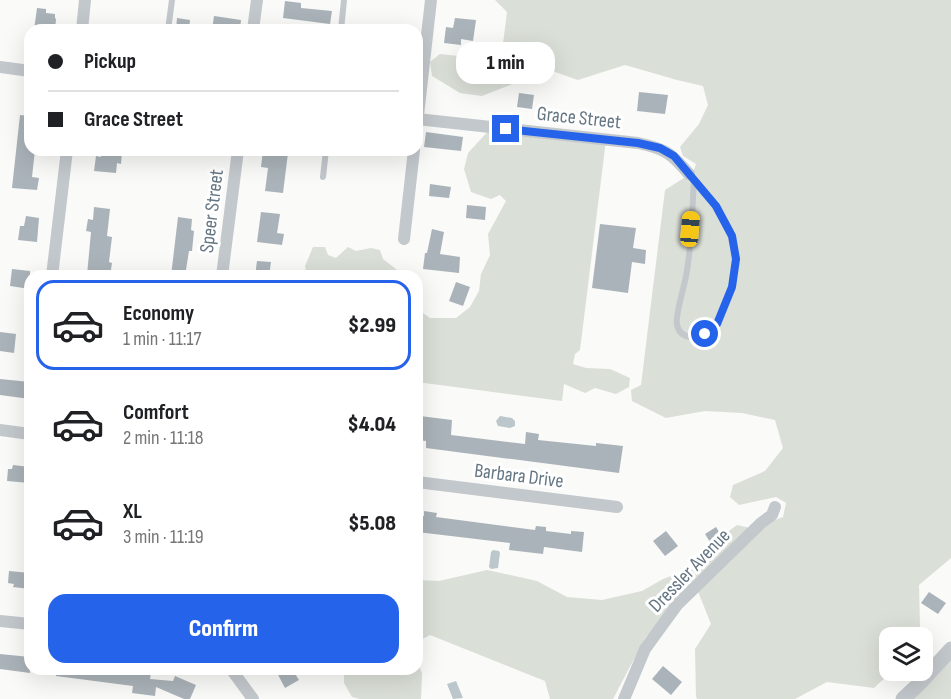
<!DOCTYPE html>
<meta charset="utf-8">
<style>
:root{--surface:#fff;--page:#f6f6f6;--text:#202124;--muted:#757577;--line:#e0e0e0;--accent:#2563eb}
body{margin:0;font-family:"Sofia Sans Condensed",sans-serif;background:var(--page);color:var(--text);height:100vh;display:flex;flex-direction:column;font-size:22px;white-space:nowrap}
*{box-sizing:border-box;margin:0}
p{font-size:20px;color:var(--muted)}
.icon{flex:none;width:33px;height:33px;fill:none;stroke:currentColor;stroke-width:2;stroke-linecap:round;stroke-linejoin:round}
.map{position:relative;flex:1;overflow:hidden}
.panel{position:absolute;left:24px;top:270px;width:399px;height:405px;display:flex;flex-direction:column;background:var(--surface);border-radius:18px;box-shadow:0 6px 24px #0002}
.panel>*{flex:none}
.hud{position:absolute;left:24px;top:24px;width:399px;height:132px;border-radius:18px;box-shadow:0 6px 24px #0002;display:grid;align-content:center;height:132px;padding:0 24px;background:var(--surface)}
.controls{position:absolute;left:879px;top:627px;display:grid;gap:12px}
.controls a{display:grid;place-items:center;width:54px;height:54px;border-radius:12px;background:var(--surface);box-shadow:0 6px 24px #0002;font-size:30px}
.end{position:absolute;width:27px;height:27px;margin:-14px;border:8px solid #2563eb;background:#fff;box-shadow:0 0 0 3px #fff}
.from{border-radius:50%}
.bubble{position:absolute;height:42px;border-radius:18px;background:var(--surface);box-shadow:0 6px 24px #0002;font-size:20px;font-weight:800;line-height:42px;text-align:center}
.car{position:absolute;width:18px;height:36px;margin:-18px -9px;border-radius:8px;box-shadow:0 0 4px 2px #0007;background:linear-gradient(#f5c518 24%,#345 0 40%,#f5c518 0 76%,#345 0 86%,#f5c518 0)}
.hud b{display:flex;align-items:center;gap:21px;height:57px;font-size:22px}
.hud b+b{border-top:2px solid var(--line)}
.hud i{width:15px;height:15px;background:var(--text)}
ul{padding:10px 0 0;list-style:none}
li{display:flex;align-items:center;gap:18px;height:90px;margin:0 12px 9px;padding:0 12px;border:3px solid transparent;border-radius:18px}
li div{flex:1}
li b{display:block;font-size:22px}
li em{font-style:normal;font-weight:800}
li.current{border-color:var(--accent)}
li>.icon{width:54px;height:54px;stroke-width:1.5}
.primary-button{display:flex;gap:12px;margin-top:auto;padding:12px 24px}
.primary-button a{flex:1;height:69px;border-radius:18px;background:var(--accent);color:#fff;font-size:24px;font-weight:800;line-height:69px;text-align:center}
.map>svg:first-child{display:block}
.green{fill:#dadfd7}
.water{fill:#bbc7cb}
.building{fill:#aab3b9}
.lines{fill:none;stroke-linecap:round;stroke-linejoin:round}
.service{stroke:#c3c8cc;stroke-width:6}
.minor{stroke:#c3c8cc;stroke-width:12}
.tertiary{stroke:#c3c8cc;stroke-width:15}
.route{stroke:#2563eb;stroke-width:8}
.labels{text-anchor:middle;stroke-width:6;stroke-linejoin:round;paint-order:stroke}
.street-label{font-size:20px;fill:#657683;stroke:#fff}
</style>
<div class="map">
<svg width="951" height="699" viewBox="0 0 951 699">
<rect width="100%" height="100%" fill="#fafaf8"/>
<!-- green -->
<path class="green" d="M495,0H951V558L919,585L920,627L914,637L890,638V670L892,671L874,688L827,682L795,699H697L696,696L695,649L711,624L697,589L762,525L783,517L786,503L776,497L739,505L730,497L733,485L765,471L783,448L775,420L742,413L705,411L666,418L632,401L631,390L641,385L665,190L693,172L696,164L683,156L680,147L699,124L708,105L703,86L677,80L625,65L578,80L535,65L515,83L482,96L460,93L432,76L430,62L440,54L477,58L503,44L507,12Z
M491,128L606,140L580,350L575,354L573,364L586,368L610,369L630,378L629,387L616,394L595,388L585,393L564,384L562,401L417,382V307L423,313L430,318H456L470,307L479,291L481,274L490,255L488,234L506,201L500,195L491,199L471,192L464,169L468,153Z
M313,247H325L328,255L336,258L348,247L356,251L371,248L380,250L383,259L396,269L399,276H307L305,266Z
M737,525L754,529L676,604L645,638L613,699H550L545,681L430,635L417,642V580L439,581L487,570L537,581L567,597L602,600L642,591L663,579L690,569L707,547Z
M951,652V699H907Z
M417,662L422,673L421,699H360L352,697L344,683V669H417Z"/>
<!-- water -->
<path class="water" d="M500,416L512,418L515,421V426L510,428L498,426L496,421Z
M493,550L499,551L500,553L498,568L491,569L489,567L491,552Z
M456,681L463,698L453,699L447,684Z"/>
<!-- building -->
<path class="building" d="M285,1L301,3V8L332,11L330,24L283,18Z
M37,8L46,9V13L55,14V18L56,19L55,30H34Z
M214,16L241,20L240,30H212Z
M177,18L190,20L189,30H176Z
M455,18L476,20L473,41L461,39V45L444,43L446,27L453,28Z
M639,92L668,95L665,114L637,111Z
M519,93L534,95L532,109L517,107Z
M20,115L30,116V150H35L32,177L39,178L37,190L12,188Z
M426,132L463,137L461,151L424,147Z
M101,150L122,152L121,164L117,163L116,173L94,171L96,156L101,157Z
M263,150L288,153L283,193L265,191L268,168L261,167Z
M430,184L451,187L449,198L429,196Z
M467,205L486,207L485,220L466,218Z
M94,207L110,209L107,236L112,237L109,262L112,263L110,276L87,275L91,232L86,231L88,219L93,220Z
M261,212L280,214L277,233L284,234L282,245L257,242Z
M26,216L39,218L37,242L18,240L20,226H24Z
M178,217L192,219L191,230L194,231L192,251H189L185,276H171Z
M600,224L636,228L633,248L646,250L645,264L632,262L628,293L592,288Z
M432,229L444,232L440,254L460,257L459,273L423,269L425,253H427Z
M257,261L271,262L269,276H255Z
M12,269L30,271V289L10,286Z
M456,282L470,287L463,306L449,301Z
M0,332L16,334L14,353L0,351Z
M0,379L30,382V399L0,395Z
M420,416L452,420L451,435L525,444L526,432L539,434L538,440L596,446V443L623,446L619,473L426,448V441L418,440Z
M13,465L30,467V483L7,481L8,469H12Z
M424,511L437,513L436,517L535,530L536,526L546,527V531L571,534V531L584,532L582,552L544,547L543,554L509,550L510,543L417,532V515L424,516Z
M716,527L721,535L710,542L705,534Z
M666,531L678,546L665,556L653,541Z
M9,571L30,573V589L13,587L14,584L8,583Z
M929,592L946,603L938,614L921,603Z
M0,654L30,657V673L0,669Z
M663,666L682,682L671,695L652,679Z
M56,669H121L151,672L150,679L173,681L175,676L196,685L190,699H184L156,687L155,696L132,693L133,686L56,676Z
M275,669H292L299,680L285,688Z"/>
<g class="lines">
<!-- service -->
<path class="service" d="M168,30L172,0
M341,30L344,0
M689,174C725,217 749,242 727,300C723,309 720,321 713,328C703,338 681,343 677,325C675,315 684,288 686,276C692,245 692,212 694,180
M323,177L326,150"/>
<!-- minor -->
<path class="minor" d="M82,30L85,0
M253,30L257,0
M0,67L30,71
M417,119L638,143C666,149 671,153 689,174
M417,124L431,0
M404,239L414,150
M52,276L67,150
M222,276L238,150
M0,430L30,434
M417,482L617,507
M0,621L30,624
M231,669L253,699
M624,699L645,649L677,605L761,523L772,515L775,507"/>
<!-- tertiary -->
<path class="tertiary" d="M903,699L920,683L951,649"/>
</g>
<g class="lines">
<!-- route -->
<path class="route" d="M506,129L638,143L660,148L674,156L716,206L732,236L736,259L732,287L717,324L705,334"/>
</g>
<g class="labels">
<!-- street labels -->
<g class="street-label">
<text transform="translate(579 117) rotate(6)" y="7">Grace Street</text>
<text transform="translate(211 211) rotate(-83)" y="7">Speer Street</text>
<text transform="translate(519 475) rotate(7)" y="7">Barbara Drive</text>
<text transform="translate(689 570) rotate(-46)" y="7">Dressler Avenue</text>
</g>
</g>
</svg>
<div class="controls">
<a><svg class="icon" aria-label="layers" viewBox="0 0 24 24"><path d="M12 4l9 5-9 5-9-5zM3 14l9 5 9-5"/></svg></a>
</div>
<i class="end from" style="left:705px;top:334px"></i>
<i class="end" style="left:506px;top:129px"></i>
<div class="bubble" style="left:456px;top:42px;width:99px">1 min</div>
<i class="car" style="left:690px;top:229px;rotate:5deg"></i>
<div class="hud">
<b><i class="from"></i>Pickup</b>
<b><i></i>Grace Street</b>
</div>
<section class="panel">
<ul>
<li class="current"><svg class="icon" aria-label="car" viewBox="0 0 24 24"><path d="M5 17H2v-5l4-1 3-4h7l3 4 3 1v5h-3M9 17h6M6 11h13"/><circle cx="7" cy="17" r="2"/><circle cx="17" cy="17" r="2"/></svg><div><b>Economy</b><p>1 min · 11:17</p></div><em>$2.99</em></li>
<li><svg class="icon" aria-label="car" viewBox="0 0 24 24"><path d="M5 17H2v-5l4-1 3-4h7l3 4 3 1v5h-3M9 17h6M6 11h13"/><circle cx="7" cy="17" r="2"/><circle cx="17" cy="17" r="2"/></svg><div><b>Comfort</b><p>2 min · 11:18</p></div><em>$4.04</em></li>
<li><svg class="icon" aria-label="car" viewBox="0 0 24 24"><path d="M5 17H2v-5l4-1 3-4h7l3 4 3 1v5h-3M9 17h6M6 11h13"/><circle cx="7" cy="17" r="2"/><circle cx="17" cy="17" r="2"/></svg><div><b>XL</b><p>3 min · 11:19</p></div><em>$5.08</em></li>
</ul>
<div class="primary-button"><a>Confirm</a></div>
</section>
</div>
